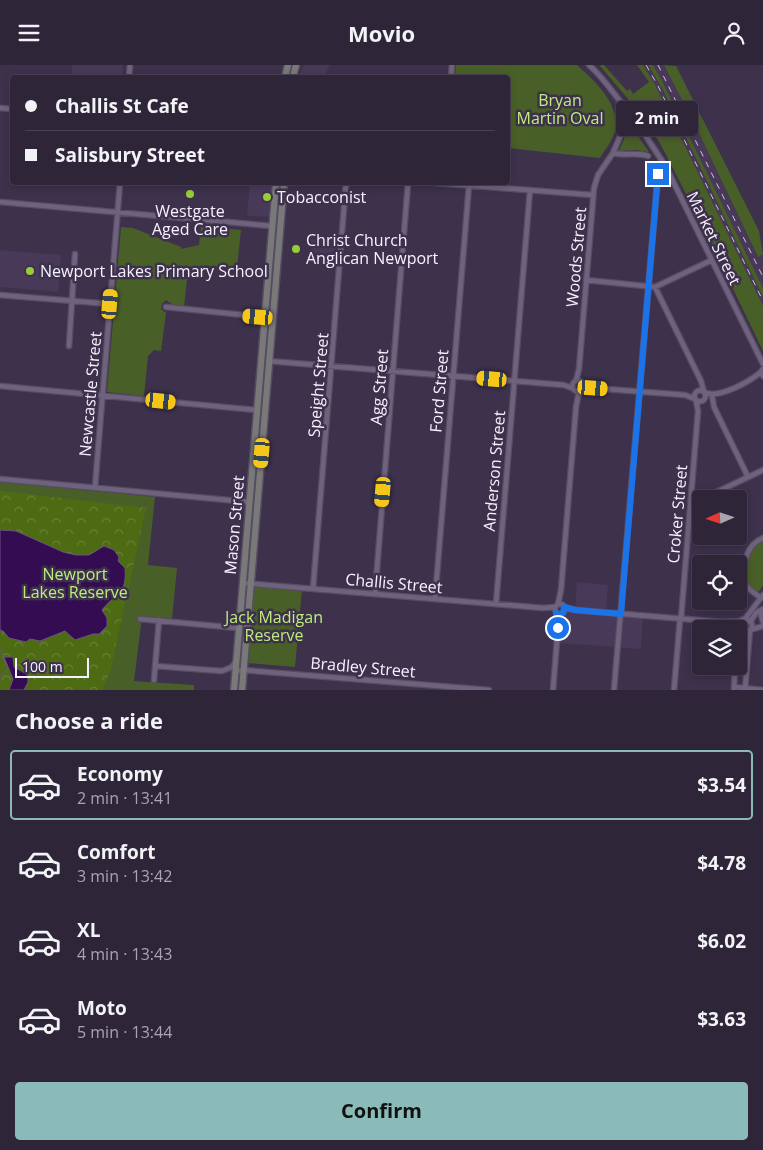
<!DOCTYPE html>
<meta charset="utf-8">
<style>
:root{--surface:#2e2539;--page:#3a3144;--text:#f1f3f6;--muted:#a7a5ae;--line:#494253;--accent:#8bbbb9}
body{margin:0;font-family:"Open Sans",sans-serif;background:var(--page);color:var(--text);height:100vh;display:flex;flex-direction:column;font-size:19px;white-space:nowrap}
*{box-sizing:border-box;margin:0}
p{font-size:16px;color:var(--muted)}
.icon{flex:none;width:28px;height:28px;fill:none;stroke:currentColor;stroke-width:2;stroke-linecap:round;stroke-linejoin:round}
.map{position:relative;height:625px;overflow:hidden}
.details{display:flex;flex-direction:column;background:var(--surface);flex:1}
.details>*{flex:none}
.hud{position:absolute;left:10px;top:10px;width:500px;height:110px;border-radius:5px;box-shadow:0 2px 8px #0003,0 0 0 1px var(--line);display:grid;align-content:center;height:110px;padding:0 15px;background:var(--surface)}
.needle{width:32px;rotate:267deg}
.buttons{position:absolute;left:692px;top:425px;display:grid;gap:10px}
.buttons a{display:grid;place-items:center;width:55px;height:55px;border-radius:5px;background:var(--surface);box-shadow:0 2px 8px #0003,0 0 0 1px var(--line);font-size:25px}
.scale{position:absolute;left:15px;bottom:12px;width:74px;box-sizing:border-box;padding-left:5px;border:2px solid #f7f1ff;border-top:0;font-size:14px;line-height:18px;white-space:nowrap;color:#f7f1ff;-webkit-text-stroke:4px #3d314c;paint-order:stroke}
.end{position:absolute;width:22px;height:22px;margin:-11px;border:6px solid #1a73e8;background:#fff;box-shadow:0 0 0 2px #fff}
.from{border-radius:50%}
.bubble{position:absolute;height:35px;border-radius:5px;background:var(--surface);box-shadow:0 2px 8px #0003,0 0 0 1px var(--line);font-size:16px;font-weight:700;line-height:35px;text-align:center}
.car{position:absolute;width:15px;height:30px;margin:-15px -8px;border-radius:6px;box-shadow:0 0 4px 1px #0007;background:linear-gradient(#f5c518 24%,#345 0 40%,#f5c518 0 76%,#345 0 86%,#f5c518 0)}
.hud b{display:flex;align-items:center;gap:18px;height:48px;font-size:19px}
.hud b+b{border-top:1px solid var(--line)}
.hud i{width:12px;height:12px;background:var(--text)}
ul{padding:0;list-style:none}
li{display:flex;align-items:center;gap:15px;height:70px;margin:0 10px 8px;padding:0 5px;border:2px solid transparent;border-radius:5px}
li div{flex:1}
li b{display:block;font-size:19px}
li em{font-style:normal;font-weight:700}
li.active{border-color:var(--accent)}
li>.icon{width:45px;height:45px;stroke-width:1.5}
h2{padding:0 15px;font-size:22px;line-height:60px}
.cta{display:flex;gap:10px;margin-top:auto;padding:10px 15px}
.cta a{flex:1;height:58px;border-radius:5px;background:var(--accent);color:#111;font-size:20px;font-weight:700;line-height:58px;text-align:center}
header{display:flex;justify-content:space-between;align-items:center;height:65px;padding:0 15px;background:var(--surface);font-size:22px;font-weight:700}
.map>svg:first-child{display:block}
.built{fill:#483959}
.green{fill:#495f28}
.forest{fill:url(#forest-crowns)}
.water{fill:#330c51;stroke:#6e5185}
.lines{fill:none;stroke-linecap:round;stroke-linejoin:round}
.stream{stroke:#6e5185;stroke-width:1}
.street-casing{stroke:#574d62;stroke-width:7}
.secondary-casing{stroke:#574d62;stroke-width:9}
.street{stroke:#6f627f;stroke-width:4.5}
.secondary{stroke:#7a797a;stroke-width:6}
.rail{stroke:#cec7d8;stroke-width:1;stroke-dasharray:6 6;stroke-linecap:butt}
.route{stroke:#1a73e8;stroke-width:6}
.poi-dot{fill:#97cc38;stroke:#3d314c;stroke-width:2}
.labels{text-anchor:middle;stroke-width:5;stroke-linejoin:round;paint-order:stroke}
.park-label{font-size:16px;fill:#beec7d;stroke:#3d314c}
.poi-label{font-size:16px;fill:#f7f1ff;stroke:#3d314c;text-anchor:start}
.street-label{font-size:16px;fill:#f7f1ff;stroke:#3d314c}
</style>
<header><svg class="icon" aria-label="menu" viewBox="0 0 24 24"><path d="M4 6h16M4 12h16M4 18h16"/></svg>Movio<svg class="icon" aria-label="person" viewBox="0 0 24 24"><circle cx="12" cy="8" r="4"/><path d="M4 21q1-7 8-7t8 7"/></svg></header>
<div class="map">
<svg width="763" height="625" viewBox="0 0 763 625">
<defs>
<pattern id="forest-crowns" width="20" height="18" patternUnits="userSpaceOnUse" patternTransform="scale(1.25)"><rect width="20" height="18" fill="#4d6b13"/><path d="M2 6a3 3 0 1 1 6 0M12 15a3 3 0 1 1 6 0" fill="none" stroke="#678136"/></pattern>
</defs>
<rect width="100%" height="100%" fill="#3d314c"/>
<!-- built -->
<path class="built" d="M72,0H123L122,12H71Z
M304,0H330L324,12H298Z
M643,0H648L664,27L763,232V241L660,32Z
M653,0H664L698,66L757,191L763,189V223Z
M250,118H273L270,152L247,151Z
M311,174L336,177L334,199L310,197Z
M0,185L61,190L58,227L0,222Z
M577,517L608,520L606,550L643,553L641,584L561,578L564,551L567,547H575Z"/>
<!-- green -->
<path class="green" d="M456,0H577C597,18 628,46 611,76C608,82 603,87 600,93L508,83V12H455Z
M601,0H604L627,26L630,24L633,29L649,17L637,0H643L655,20L763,241V286L707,170L661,80L641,49L600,1Z
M648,0H653L662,16L763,223V232L664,27Z
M664,0L676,1L759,166L763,189L758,192L698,66Z
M626,69L638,71L649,87L636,85L619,86Z
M201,161L241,165L237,203L208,201L207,207L194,210L187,215L184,242L173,240L166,235L162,239L161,244L166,248L161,286L154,285L148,291L144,331L107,327L121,162L133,163L181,182V184L199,180Z
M0,417L155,432L148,500L177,503L172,554L142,552L134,616L194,620V625H0Z
M763,476V520L758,528L746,518C746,499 744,485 763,476Z
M254,520L302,524L295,602L248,598Z"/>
<!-- forest -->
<path class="forest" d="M0,426L146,443L110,607L102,625H0Z"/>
<!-- water -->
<path class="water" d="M0,465L16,466L63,487L76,490H89L104,481L114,485L119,492L118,496L125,503C127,531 116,527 102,545L107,553V561L99,569H93L75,575L65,566L40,576L30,574L26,577L9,573L3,566L0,565Z
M4,592H13L14,602L28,610V617L24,625H9L13,614Z"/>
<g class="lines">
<!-- stream -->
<path class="stream" d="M0,584L8,605L0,612"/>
<!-- street casing -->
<g class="street-casing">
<path id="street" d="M589,0C606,15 616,33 631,49
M129,12L130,0
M451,12L452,0
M619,38L625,53
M0,43L12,44
M624 57a7 7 0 1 1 14 0a7 7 0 1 1-14 0Z
M638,59L666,102L763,299
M613,88C624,91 636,87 648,91
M436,118L593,130
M0,137L272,161
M586,215L655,222L712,195
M655,222L701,316L704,327
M0,230L110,239
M166,242L264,252
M69,281L75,189
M268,296L564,320L572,323
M763,304L761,307L763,311
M572.5 321a5.5 5.5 0 1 1 11 0a5.5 5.5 0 1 1-11 0Z
M576,316L579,304L594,123L598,110L613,88L625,60
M583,320L593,323L685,330L695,334
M0,321L257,345
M694.5 331a5.5 5.5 0 1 1 11 0a5.5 5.5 0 1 1-11 0Z
M704,327C718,335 750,316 761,307
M712,330L714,342L748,412
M0,414L249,437
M95,422L120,118
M702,434L763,405
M243,518L543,543L555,542
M313,524L346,118
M375,529L408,118
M761,533C756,529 749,525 746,520C743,517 744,513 744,509C745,493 747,480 763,473
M435,534L469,120
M555 544a5 5 0 1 1 10 0a5 5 0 1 1-10 0Z
M496,539L530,125
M558,539L561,525L576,342L579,327
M564,542L575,545L722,557L741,556
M763,545L761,550L763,557
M140,554L238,563
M681,554L698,346L696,335
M738 561a7 7 0 1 1 14 0a7 7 0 1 1-14 0Z
M744,555L763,530
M750,557L756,548L763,544
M750,565L763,561
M739,582L741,574L740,565
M155,601L222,606L232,602L236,596
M235,606L243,605L489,625
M154,615L159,555
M734,622L763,625
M734,624L735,601
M553,625L558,563L561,549
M614,625L658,109L666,102
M674,625L680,554
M745,625L750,565"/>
</g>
<!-- secondary casing -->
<g class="secondary-casing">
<path id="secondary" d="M285,12L288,0
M293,12L296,0
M234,625L276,118
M242,625L284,118"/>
</g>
<!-- street -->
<use href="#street" class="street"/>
<!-- secondary -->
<use href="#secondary" class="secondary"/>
<!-- rail -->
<path class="rail" d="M646,0L658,21L763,236
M658,0L763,212"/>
</g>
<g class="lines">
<!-- route -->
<path class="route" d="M558,563L556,548L559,550L563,548L564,542L575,545L621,549L658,109"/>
</g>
<!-- markers -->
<g class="poi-dot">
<circle cx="190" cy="129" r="5"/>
<circle cx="267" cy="132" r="5"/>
<circle cx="296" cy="184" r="5"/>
<circle cx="30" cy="206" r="5"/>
</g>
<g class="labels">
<!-- park labels -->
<g class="park-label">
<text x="560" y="41">Bryan<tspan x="560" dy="18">Martin Oval</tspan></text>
<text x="75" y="515">Newport<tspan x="75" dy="18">Lakes Reserve</tspan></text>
<text x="274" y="558">Jack Madigan<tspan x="274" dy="18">Reserve</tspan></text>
</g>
<!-- poi labels -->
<g class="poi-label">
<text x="277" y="138">Tobacconist</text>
<text x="190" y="152" text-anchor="middle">Westgate<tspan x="190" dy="18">Aged Care</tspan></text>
<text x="306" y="181">Christ Church<tspan x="306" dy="18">Anglican Newport</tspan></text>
<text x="40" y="212">Newport Lakes Primary School</text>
</g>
<!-- street labels -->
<g class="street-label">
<text transform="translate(714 173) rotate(64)" y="6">Market Street</text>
<text transform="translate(576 192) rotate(-85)" y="6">Woods Street</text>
<text transform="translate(318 320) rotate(-85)" y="6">Speight Street</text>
<text transform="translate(379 322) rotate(-85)" y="6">Agg Street</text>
<text transform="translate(439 326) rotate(-85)" y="6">Ford Street</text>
<text transform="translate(90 329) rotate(-85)" y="6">Newcastle Street</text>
<text transform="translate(494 406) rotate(-85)" y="6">Anderson Street</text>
<text transform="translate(677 449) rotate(-85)" y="6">Croker Street</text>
<text transform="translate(234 460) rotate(-85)" y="6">Mason Street</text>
<text transform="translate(394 518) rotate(5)" y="6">Challis Street</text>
<text transform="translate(363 602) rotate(5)" y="6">Bradley Street</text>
</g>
</g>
</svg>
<div class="buttons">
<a><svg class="needle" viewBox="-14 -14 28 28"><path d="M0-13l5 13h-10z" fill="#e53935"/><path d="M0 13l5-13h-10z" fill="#a7a5ae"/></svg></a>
<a><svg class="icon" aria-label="locate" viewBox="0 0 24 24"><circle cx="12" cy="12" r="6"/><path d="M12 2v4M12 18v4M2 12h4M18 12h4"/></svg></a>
<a><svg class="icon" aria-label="layers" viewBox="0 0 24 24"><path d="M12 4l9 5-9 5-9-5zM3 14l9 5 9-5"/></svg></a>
</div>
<div class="scale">100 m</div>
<i class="end from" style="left:558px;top:563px"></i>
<i class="end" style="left:658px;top:109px"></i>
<div class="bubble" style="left:616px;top:36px;width:82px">2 min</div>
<i class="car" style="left:110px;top:239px;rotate:5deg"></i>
<i class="car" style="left:258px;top:252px;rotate:275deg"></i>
<i class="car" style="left:492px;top:314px;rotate:275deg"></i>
<i class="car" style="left:593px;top:323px;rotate:94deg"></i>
<i class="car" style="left:161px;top:336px;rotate:96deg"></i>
<i class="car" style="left:262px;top:388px;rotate:185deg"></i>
<i class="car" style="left:383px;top:427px;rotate:185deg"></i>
<div class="hud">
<b><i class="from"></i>Challis St Cafe</b>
<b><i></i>Salisbury Street</b>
</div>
</div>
<section class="details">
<h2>Choose a ride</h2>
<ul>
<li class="active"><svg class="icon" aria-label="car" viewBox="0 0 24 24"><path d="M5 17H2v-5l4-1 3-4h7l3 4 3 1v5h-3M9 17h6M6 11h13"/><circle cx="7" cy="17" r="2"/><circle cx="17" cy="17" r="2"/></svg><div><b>Economy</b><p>2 min · 13:41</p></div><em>$3.54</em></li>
<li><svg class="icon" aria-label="car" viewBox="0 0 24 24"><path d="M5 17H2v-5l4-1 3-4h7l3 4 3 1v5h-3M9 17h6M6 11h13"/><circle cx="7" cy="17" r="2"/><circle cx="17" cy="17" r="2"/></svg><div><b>Comfort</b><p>3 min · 13:42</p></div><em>$4.78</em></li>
<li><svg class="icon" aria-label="car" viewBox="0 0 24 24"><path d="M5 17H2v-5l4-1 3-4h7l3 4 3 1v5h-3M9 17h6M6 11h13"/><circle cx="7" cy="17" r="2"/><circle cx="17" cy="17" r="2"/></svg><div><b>XL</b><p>4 min · 13:43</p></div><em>$6.02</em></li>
<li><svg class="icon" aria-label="car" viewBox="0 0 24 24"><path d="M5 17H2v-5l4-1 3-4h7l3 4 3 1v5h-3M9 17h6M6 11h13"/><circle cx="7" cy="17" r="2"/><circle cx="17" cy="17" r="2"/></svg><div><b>Moto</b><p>5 min · 13:44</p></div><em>$3.63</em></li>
</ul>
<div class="cta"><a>Confirm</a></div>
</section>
